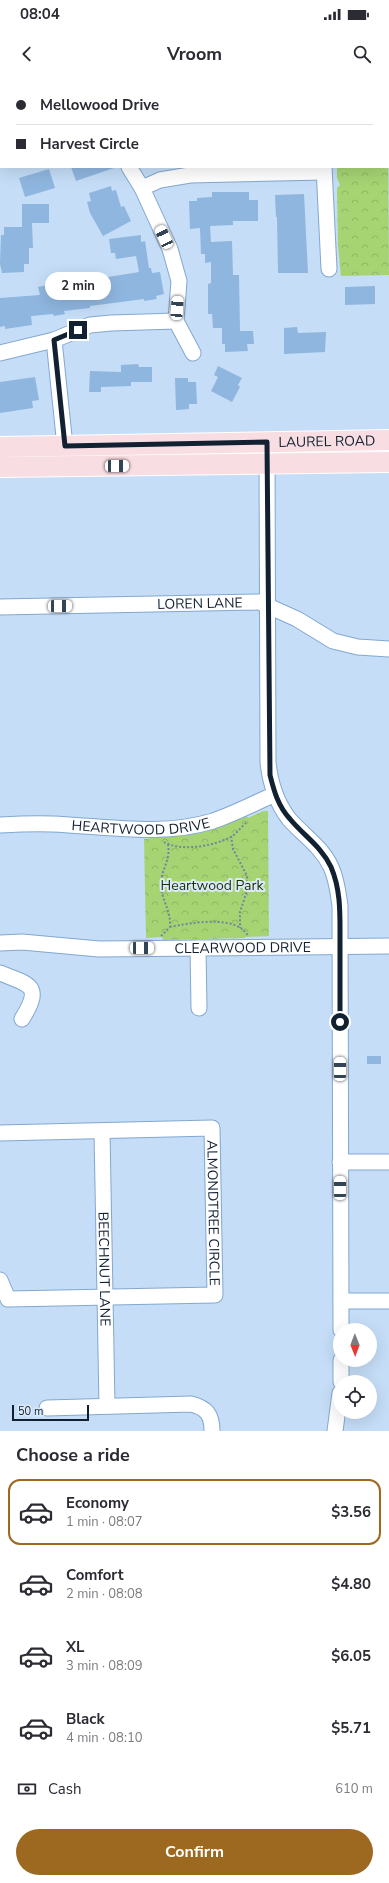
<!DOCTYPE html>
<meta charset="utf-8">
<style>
:root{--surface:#fff;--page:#f2f2f3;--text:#2b2b33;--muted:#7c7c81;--line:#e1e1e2;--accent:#9d6820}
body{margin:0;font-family:"Nunito Sans",sans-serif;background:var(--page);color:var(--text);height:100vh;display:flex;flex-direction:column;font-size:15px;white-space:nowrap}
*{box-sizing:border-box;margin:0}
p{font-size:13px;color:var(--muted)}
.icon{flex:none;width:22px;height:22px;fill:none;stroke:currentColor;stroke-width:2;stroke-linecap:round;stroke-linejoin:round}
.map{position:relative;height:1351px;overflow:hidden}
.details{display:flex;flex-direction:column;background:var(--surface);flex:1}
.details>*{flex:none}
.guide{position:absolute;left:0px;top:0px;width:389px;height:88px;box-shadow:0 4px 16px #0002;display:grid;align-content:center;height:88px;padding:0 16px;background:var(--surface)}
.needle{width:26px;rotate:179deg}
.fabs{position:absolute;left:333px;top:1243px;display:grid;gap:8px}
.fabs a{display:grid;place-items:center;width:44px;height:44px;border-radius:50%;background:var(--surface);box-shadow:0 4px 16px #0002;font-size:20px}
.scale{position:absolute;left:12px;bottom:10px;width:77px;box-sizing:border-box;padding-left:4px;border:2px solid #122131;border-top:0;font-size:11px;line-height:14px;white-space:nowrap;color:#122131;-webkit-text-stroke:3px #daeafb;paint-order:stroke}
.end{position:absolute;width:18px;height:18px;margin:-9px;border:5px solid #122131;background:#fff;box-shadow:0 0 0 2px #fff}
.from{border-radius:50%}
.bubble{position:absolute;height:28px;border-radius:14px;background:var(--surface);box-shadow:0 4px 16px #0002;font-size:13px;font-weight:700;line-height:28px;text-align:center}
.car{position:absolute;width:12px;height:24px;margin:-12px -6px;border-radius:5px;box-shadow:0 0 3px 1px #0007;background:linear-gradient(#fff 24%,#345 0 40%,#fff 0 76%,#345 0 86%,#fff 0)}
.guide b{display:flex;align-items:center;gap:14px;height:38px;font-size:15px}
.guide b+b{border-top:1px solid var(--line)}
.guide i{width:10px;height:10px;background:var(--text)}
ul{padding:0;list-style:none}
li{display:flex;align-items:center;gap:12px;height:66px;margin:0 8px 6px;padding:0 8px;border:2px solid transparent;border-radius:12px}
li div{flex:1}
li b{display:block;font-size:15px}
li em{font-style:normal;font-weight:700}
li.on{border-color:var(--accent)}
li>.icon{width:36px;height:36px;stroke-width:1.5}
h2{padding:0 16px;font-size:18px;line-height:48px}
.pay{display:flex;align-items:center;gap:10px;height:44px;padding:0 16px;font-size:15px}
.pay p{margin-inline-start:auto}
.action{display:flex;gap:8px;margin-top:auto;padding:8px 16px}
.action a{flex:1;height:46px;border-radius:24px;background:var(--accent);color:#fff;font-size:16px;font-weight:700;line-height:46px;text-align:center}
.status{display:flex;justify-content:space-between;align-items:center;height:28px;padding:0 20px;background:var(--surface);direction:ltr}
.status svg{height:11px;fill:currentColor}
header{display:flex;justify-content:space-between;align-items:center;height:52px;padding:0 16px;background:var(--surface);font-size:18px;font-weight:700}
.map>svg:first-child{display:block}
.park{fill:url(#park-crowns)}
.building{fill:#8fb6df}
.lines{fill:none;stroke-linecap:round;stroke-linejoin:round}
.minor-casing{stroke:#82a8d0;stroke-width:17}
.major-casing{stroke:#fff;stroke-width:22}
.path{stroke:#73879c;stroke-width:2;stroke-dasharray:2 2;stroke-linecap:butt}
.minor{stroke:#fff;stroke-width:15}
.major{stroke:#f8dee2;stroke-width:20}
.route{stroke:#122131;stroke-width:5}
.labels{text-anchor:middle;stroke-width:4;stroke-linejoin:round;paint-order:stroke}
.street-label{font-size:14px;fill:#122131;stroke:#daeafb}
.park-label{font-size:14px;fill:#1d3001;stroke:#daeafb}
</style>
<div class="status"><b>08:04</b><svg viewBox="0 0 49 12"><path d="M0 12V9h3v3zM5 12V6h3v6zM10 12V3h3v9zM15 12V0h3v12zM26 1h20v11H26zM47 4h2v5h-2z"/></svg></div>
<header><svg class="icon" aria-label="back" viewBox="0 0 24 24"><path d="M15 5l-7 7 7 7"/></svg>Vroom<svg class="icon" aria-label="search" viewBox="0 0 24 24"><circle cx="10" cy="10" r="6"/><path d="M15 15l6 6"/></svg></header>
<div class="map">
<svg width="389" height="1351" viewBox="0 0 389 1351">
<defs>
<pattern id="park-crowns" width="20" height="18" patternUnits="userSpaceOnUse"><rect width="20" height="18" fill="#a6d473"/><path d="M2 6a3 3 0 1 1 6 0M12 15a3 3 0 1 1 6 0" fill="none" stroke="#8eb664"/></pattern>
</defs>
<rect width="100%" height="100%" fill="#c5ddf7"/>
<!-- park -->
<path class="park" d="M388,37L389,195L341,196L338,166L337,108L340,105L337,98V87H388Z
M263,731H268L269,856L245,857V858L163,860L162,857L146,858L144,759L200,753L223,746L247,736L248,738Z"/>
<!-- building -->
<path class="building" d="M71,87H114V88L76,101Z
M49,89L55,108L25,117L19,98Z
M111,106L112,111L116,110L121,127L124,126L131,141L103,156L90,133L87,122L91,121L89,113Z
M212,112H249V120H258V141H233V145L210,146L211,162L232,161L233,195H239L240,251H253L254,264H247L248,271L225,272V264H222V248H213L212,234H208V204L211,203V182L205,183V174H201L200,148L190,149L189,121H197V118L212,117Z
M304,114L308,193H278L277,137H276L275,115Z
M22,124H49V143H32L33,168H29V184H24V192L2,193L0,184L1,155H4V147H22Z
M141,155V162L145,161L149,188H151L152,193L160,192L164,214L156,216L157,219L144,221V219L90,226V228L64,231L65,234L54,236L53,234L31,236L32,245L5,249V246L0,247V218L40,215L38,207L49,205L51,211L67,208L66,205H73V198L91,196L90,195L101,193L102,198L139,192L136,176L116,179L115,173H111L109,159Z
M375,206V224L345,225V207Z
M297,247L298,253L326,252L325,272L284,274V248Z
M138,284L139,287H152V302H131V306L101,307V312H89L90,291L121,292V285Z
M218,286L242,298L238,305L240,307L232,322L211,311L218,297L214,295Z
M35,297L39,320L32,321L33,328L0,333V302Z
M175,298H188V302H196L197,324H189V329L176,330Z
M367,976H381V984H367Z"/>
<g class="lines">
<!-- minor casing -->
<g class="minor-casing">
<g id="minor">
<path d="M102,0L103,1"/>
<path d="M358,1V0"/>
<path d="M388,25L389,26"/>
<path d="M129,87L142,108L170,169L179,201L176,241L193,273"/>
<path d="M324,87L329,189"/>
<path d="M142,108L160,100L190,95L324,92"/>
<path d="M54,260L66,376"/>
<path d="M0,273L54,260L90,245L111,243L176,241"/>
<path d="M267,373L268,682C270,702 276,722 289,739C303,755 322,767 331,787C337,800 338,812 340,826L341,1250"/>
<path id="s1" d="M0,527L259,522L297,539L333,561L358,567L389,569"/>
<path id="s2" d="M0,745C17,744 35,743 52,744C105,746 161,757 213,741C234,734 255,723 275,714"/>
<path id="s3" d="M0,863L22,862L99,869L389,866"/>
<path d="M198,868L199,928"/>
<path d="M0,893C30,905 43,905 22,939"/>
<path id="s4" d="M102,1051L107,1326"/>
<path id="s5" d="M0,1053L212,1048L215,1215L8,1219L0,1200"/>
<path d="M340,1082H389"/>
<path d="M341,1221H389"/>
<path d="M341,1280V1302"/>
<path d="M47,1328L191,1324C207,1328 212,1335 212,1351"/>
<path d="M335,1351L340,1313"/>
</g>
</g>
<!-- major casing -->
<g class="major-casing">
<g id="major">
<path id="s6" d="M0,367L389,360"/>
<path d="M0,387L389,382"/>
</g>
</g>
<!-- path -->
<path class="path" d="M231,756L233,769L247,796V811L240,832V848
M164,762C181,772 214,766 231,757C237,753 242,746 247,742
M170,847C189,843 237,834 248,856
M161,856L170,847C171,829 161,820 161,804C161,789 171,781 168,764"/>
<!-- minor -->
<use href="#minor" class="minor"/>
<!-- major -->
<use href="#major" class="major"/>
</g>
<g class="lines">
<!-- route -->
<path class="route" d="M78,250L54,260L65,366L267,362L270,695C274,711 278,726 290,739C303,755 322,767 331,787C341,810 340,835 340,859C340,887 340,914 340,942"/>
</g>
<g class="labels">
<!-- street labels -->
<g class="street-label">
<text dy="5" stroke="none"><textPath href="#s6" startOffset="327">LAUREL ROAD</textPath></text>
<text dy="5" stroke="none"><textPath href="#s1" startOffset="200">LOREN LANE</textPath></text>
<text dy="5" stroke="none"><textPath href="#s2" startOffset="141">HEARTWOOD DRIVE</textPath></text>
<text dy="5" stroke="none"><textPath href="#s3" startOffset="243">CLEARWOOD DRIVE</textPath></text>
<text dy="5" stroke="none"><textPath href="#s5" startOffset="297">ALMONDTREE CIRCLE</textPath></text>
<text dy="5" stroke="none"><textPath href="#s4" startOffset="138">BEECHNUT LANE</textPath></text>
</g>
<!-- park labels -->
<g class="park-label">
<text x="212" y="810">Heartwood Park</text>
</g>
</g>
</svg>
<div class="fabs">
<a><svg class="needle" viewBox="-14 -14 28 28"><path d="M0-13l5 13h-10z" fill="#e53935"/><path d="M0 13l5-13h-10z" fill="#7c7c81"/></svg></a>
<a><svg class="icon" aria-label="locate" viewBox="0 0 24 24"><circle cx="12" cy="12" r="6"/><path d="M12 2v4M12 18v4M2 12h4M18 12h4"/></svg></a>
</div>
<div class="scale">50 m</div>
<i class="end from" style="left:340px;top:942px"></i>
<i class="end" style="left:78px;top:250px"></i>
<div class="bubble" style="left:45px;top:192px;width:66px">2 min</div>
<i class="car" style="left:164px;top:157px;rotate:335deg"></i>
<i class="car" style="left:177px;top:228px;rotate:4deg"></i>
<i class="car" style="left:117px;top:386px;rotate:89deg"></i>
<i class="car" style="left:60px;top:526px;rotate:89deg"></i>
<i class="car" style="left:142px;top:868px;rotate:90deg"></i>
<i class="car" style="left:340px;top:989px;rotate:0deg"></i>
<i class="car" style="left:340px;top:1108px;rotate:0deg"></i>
<div class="guide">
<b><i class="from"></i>Mellowood Drive</b>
<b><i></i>Harvest Circle</b>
</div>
</div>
<section class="details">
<h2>Choose a ride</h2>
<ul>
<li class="on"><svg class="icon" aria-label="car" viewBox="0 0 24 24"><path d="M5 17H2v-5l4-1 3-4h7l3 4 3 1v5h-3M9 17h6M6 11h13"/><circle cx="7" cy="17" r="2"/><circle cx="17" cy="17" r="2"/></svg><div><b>Economy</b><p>1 min · 08:07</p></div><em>$3.56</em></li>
<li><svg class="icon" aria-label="car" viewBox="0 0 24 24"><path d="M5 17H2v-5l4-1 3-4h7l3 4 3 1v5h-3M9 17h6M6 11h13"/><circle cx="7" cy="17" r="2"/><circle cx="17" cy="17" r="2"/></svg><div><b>Comfort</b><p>2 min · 08:08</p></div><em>$4.80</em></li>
<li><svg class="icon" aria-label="car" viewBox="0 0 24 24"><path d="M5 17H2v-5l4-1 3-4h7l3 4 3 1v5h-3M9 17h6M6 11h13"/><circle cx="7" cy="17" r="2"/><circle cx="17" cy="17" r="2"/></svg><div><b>XL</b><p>3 min · 08:09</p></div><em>$6.05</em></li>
<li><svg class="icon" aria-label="car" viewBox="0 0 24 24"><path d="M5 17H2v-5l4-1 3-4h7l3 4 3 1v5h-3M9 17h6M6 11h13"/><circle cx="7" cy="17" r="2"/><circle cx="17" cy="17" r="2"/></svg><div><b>Black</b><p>4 min · 08:10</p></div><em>$5.71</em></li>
</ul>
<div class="pay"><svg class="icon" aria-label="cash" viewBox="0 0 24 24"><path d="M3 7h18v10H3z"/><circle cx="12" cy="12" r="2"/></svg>Cash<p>610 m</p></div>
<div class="action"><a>Confirm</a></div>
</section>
